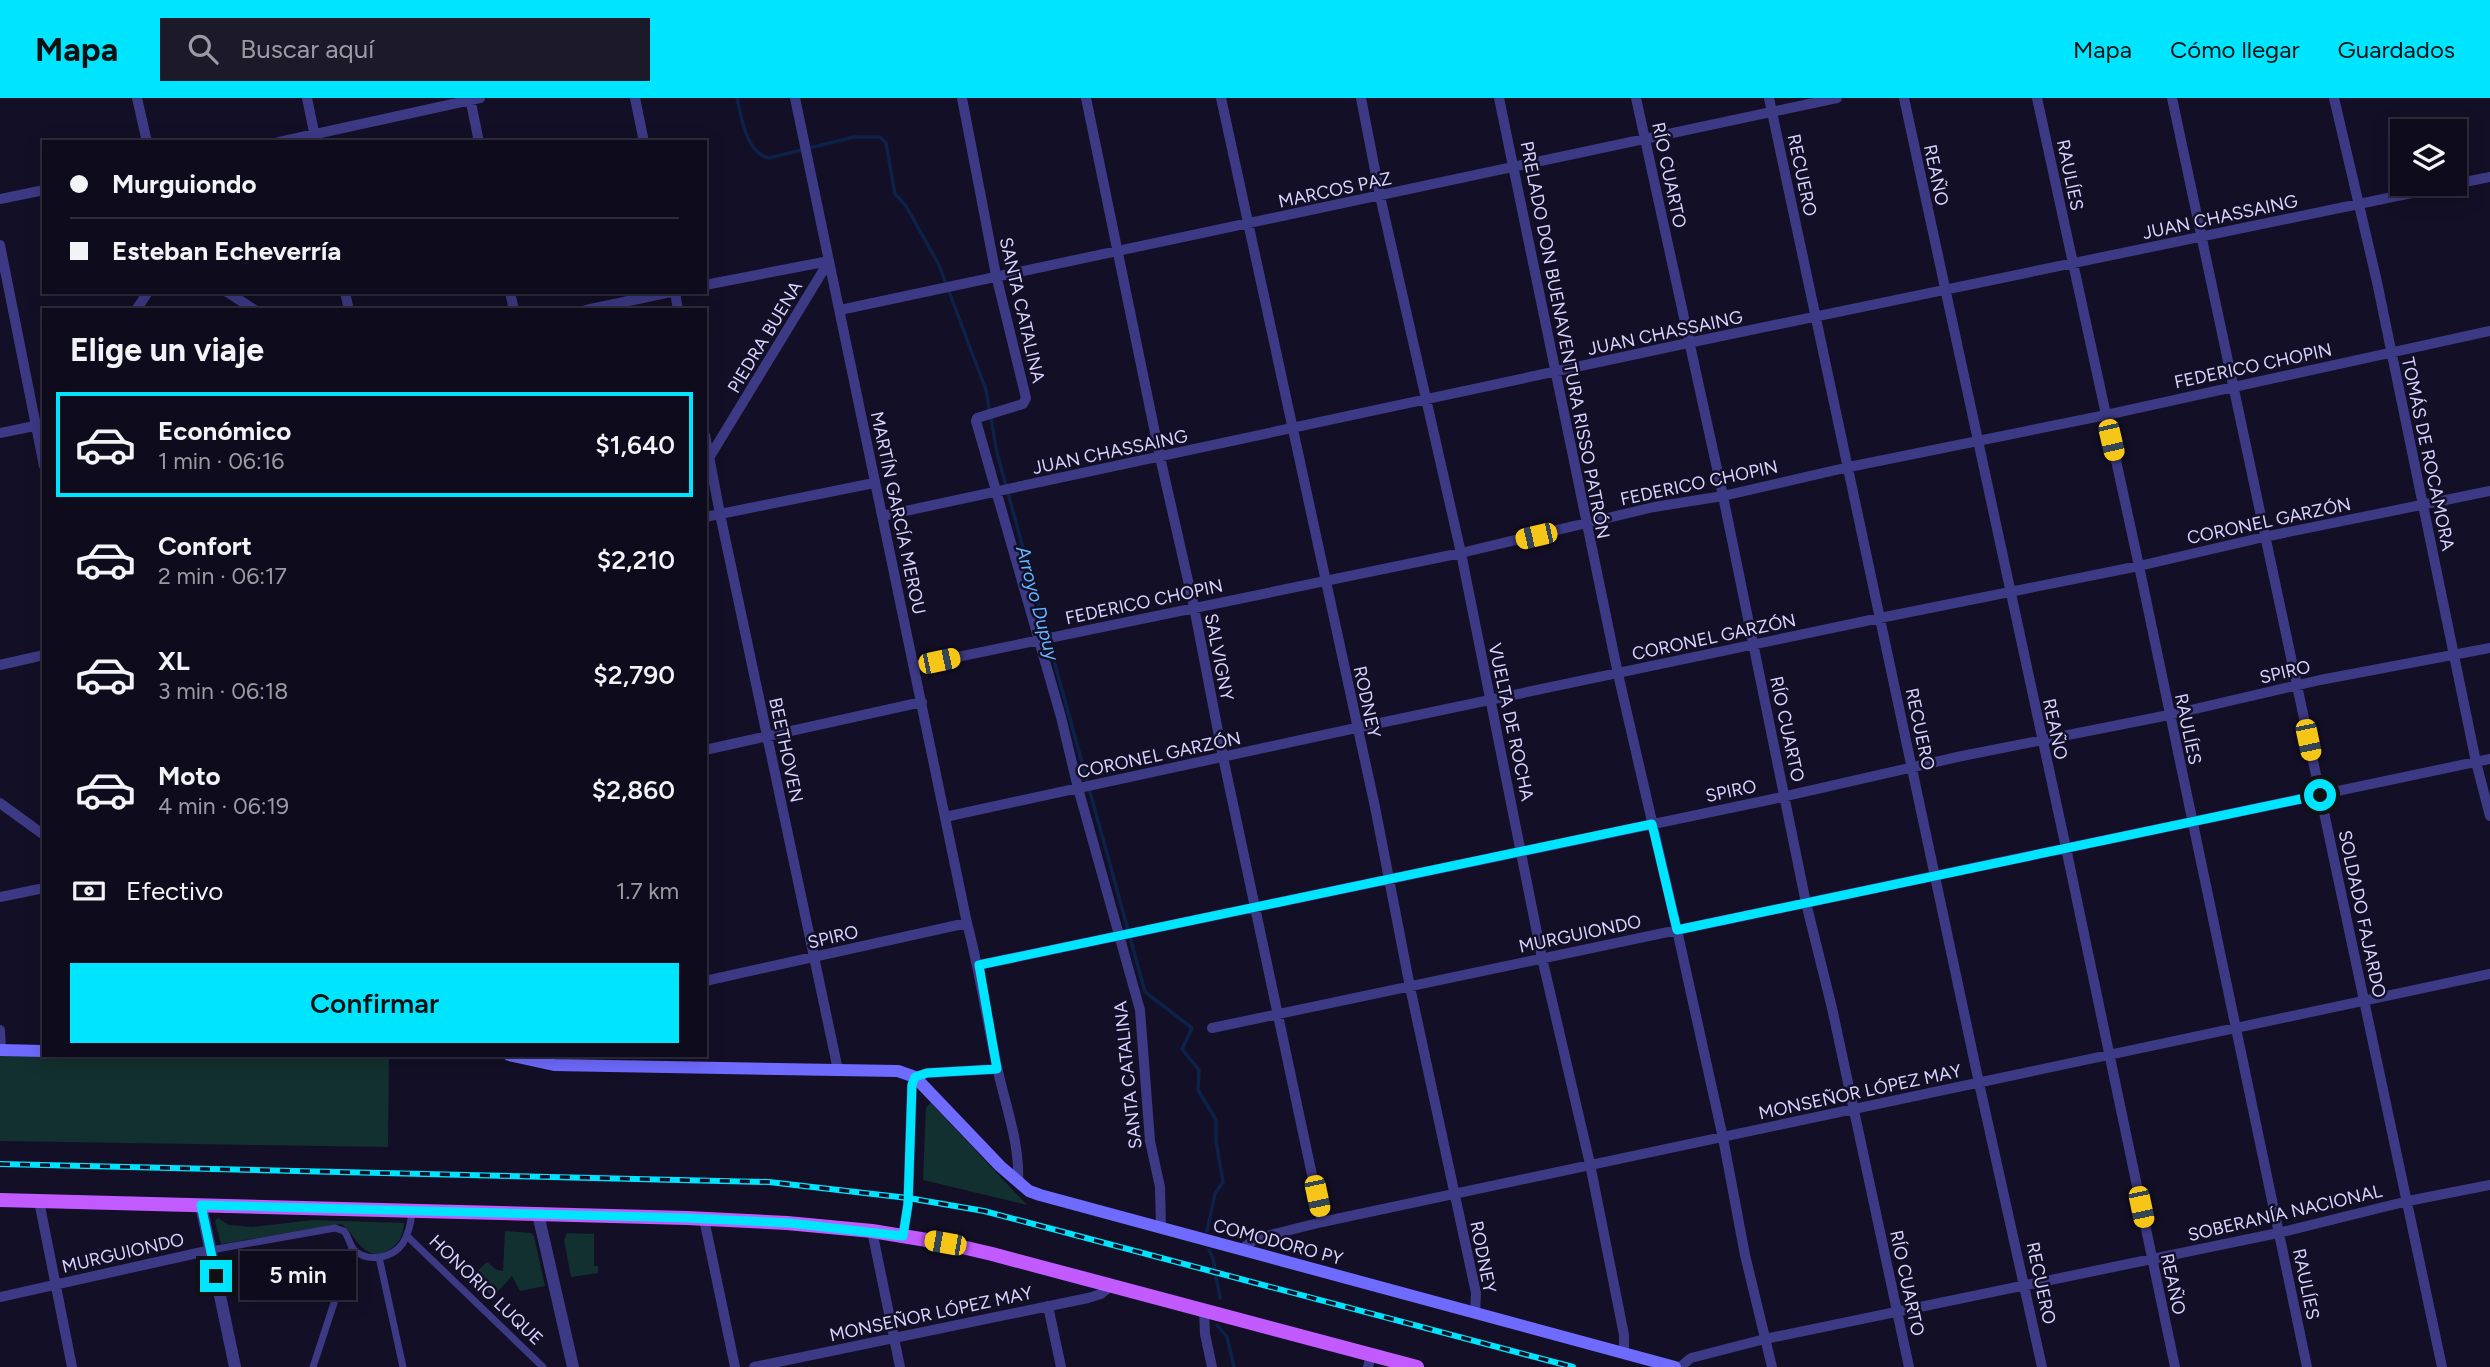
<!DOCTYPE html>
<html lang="es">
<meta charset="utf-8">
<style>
:root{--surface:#0e0b1c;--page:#1c1929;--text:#f1f3f6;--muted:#9b9ba3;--line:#2e2b3b;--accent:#00e5ff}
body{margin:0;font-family:Figtree,sans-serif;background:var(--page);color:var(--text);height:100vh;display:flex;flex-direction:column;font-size:26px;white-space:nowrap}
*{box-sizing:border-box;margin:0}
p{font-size:23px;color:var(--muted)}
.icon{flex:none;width:38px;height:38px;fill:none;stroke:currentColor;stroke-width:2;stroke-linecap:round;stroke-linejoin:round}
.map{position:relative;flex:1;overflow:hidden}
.sheet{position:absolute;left:42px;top:210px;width:665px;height:749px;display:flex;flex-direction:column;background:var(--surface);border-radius:0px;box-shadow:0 4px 18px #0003,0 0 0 2px var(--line)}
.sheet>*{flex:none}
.hud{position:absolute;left:42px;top:42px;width:665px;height:154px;border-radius:0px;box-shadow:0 4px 18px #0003,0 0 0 2px var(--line);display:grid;align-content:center;height:154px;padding:0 28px;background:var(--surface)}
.tools{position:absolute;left:2390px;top:21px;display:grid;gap:14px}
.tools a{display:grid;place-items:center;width:77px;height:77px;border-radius:0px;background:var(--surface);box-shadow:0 4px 18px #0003,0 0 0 2px var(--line);font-size:35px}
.end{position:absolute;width:32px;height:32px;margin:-16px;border:9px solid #00e5ff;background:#111;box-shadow:0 0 0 4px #111}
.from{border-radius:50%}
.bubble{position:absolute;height:49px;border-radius:0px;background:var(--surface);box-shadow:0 4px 18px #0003,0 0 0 2px var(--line);font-size:23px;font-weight:600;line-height:49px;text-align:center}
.car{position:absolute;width:21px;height:42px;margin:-21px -10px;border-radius:9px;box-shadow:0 0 5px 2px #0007;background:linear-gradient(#f5c518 24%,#345 0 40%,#f5c518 0 76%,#345 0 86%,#f5c518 0)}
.hud b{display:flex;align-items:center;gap:24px;height:66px;font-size:26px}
.hud b+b{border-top:2px solid var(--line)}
.hud i{width:18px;height:18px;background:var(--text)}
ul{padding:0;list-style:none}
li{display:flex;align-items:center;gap:21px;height:105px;margin:0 14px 10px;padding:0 14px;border:4px solid transparent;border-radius:0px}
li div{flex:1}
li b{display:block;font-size:26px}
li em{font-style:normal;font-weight:600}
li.active{border-color:var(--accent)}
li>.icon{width:63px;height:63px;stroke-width:1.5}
h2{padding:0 28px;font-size:32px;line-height:84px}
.pay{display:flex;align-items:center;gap:18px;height:77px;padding:0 28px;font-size:26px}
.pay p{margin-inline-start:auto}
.button{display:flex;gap:14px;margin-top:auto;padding:14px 28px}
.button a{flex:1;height:80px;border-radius:0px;background:var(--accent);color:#111;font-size:28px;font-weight:600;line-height:80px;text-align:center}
header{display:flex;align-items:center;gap:42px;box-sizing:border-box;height:98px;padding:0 35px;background:var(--accent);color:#111}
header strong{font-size:33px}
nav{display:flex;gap:38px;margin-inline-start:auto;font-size:24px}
.search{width:490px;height:63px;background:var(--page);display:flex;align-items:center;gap:18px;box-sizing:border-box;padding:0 24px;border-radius:0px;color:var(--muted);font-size:26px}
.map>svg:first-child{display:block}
.green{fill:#12302f}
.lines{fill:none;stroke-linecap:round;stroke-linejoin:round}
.stream{stroke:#0c2248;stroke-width:3.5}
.pedestrian{stroke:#3d3a85;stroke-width:7}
.minor{stroke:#3d3a85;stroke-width:10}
.tertiary{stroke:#3d3a85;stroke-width:12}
.secondary{stroke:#6f6bff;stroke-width:12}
.primary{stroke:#c25bff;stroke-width:14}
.rail-casing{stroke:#00e5ff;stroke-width:6}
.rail{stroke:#130f26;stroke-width:3.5;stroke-dasharray:10;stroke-linecap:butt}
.route{stroke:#00e5ff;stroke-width:9}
.labels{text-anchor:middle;stroke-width:5;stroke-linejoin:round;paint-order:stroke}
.street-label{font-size:18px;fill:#d9d4ff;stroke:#130f26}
.water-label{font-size:19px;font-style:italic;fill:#62b6ff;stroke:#130f26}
</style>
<header>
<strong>Mapa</strong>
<div class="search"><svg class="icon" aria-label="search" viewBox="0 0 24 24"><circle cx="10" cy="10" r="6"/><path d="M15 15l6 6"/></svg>Buscar aquí</div>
<nav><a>Mapa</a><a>Cómo llegar</a><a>Guardados</a></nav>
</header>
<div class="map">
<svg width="2490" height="1269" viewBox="0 0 2490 1269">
<rect width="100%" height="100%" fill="#130f26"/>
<!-- green -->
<path class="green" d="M0,958L389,960L388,1049L0,1043Z
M931,1005L1027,1107L923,1082L926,1009Z
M218,1120L229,1127L252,1129L313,1122L404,1125C403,1135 401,1143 392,1150C363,1170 355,1133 341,1126L221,1146L215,1123Z
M505,1133L531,1135L534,1138L545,1188L520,1193L512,1178L493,1199L471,1179L487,1164L497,1172L503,1173Z
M567,1135L594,1136V1168H598V1175L571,1179L564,1142Z"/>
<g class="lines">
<!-- stream -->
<path class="stream" d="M737,0C742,21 746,55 769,60L854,39H880L886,45L895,96L906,108L939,167L986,292L997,355L1145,894L1192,930L1182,951L1199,972L1198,992L1216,1022V1043L1223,1084L1215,1096L1207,1133
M1209,1152L1213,1160L1220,1200
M1217,1227L1227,1239L1234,1269"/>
<!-- pedestrian -->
<path class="pedestrian" d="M407,1138L543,1269
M211,1152L335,1130L344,1133C349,1139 349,1146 354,1152C368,1165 393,1160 403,1145C409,1135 411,1125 412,1114
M379,1159L403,1269
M313,1269L352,1150"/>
<!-- minor -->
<path class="minor" d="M137,0L147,44
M307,0L316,44
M470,0L479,44
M635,0L644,44
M795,0L967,825C980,874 987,924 998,973C1006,1010 1020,1046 1018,1084
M962,0L996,177L1026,300L1023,306L977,320L976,323L1061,619L1078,690L1140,912L1150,1043L1160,1089L1161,1130
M1086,0L1160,359L1194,509L1223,659L1322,1124
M1221,0L1375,709L1410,889L1476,1195L1475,1215
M1361,0L1380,98L1461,455L1542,860L1590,1066L1624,1237V1255
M1499,0L1618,576L1677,832L1723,1040L1745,1157L1772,1269
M1636,0L1723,398L1806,805L1832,910L1909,1269
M1769,0L1979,985L2042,1269
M1904,0L2066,750L2175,1269
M2037,0L2139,468L2307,1269
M2172,0L2442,1269
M2334,0L2377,184L2476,664L2490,718
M279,44L480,0
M2455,86L2490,79
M0,101L44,92
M0,147L44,368
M705,187L829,163
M227,194L255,212
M345,194L349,212
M510,194L514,212
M675,194L678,212
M136,212L148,194
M586,212L671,194
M840,212L1837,0
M0,335L44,326
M705,337L720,416L838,972
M709,360L829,163
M882,418L1688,245L2455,86
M705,419L874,385
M0,567L44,557
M914,568L1461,455L1654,409L1723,398L1849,369L2106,317L2490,233
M705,652L922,604
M0,705L44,737
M945,719L1356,630L1880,520L2139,468L2264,439L2490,393
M0,799L44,790
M979,867L1773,701L1962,658L2169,617L2320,582L2490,550
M705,883L967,825
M1212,930L2490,661
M0,932L1,952
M39,1103L72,1269
M704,1121L735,1269
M872,1133L900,1269
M903,1138L908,1106L912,987L915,979L927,975L997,971
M1241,1152L1255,1141L1322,1124L2490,876
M0,1199L211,1152
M1048,1208L1061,1269
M1204,1212L1205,1236L1212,1269
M754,1269L1088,1200L1101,1196L1112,1187
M1368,1269L1371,1257
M1680,1269L1691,1260L1765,1241L2278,1135L2408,1103L2490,1087"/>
<!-- tertiary -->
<path class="tertiary" d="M201,1107L235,1269
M538,1116L573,1269"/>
<!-- secondary -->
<path class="secondary" d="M0,952L44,953
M509,957L554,967L898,973L915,979L1000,1068L1029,1093L1040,1097L1675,1269"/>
<!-- primary -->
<path class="primary" d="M0,1102L687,1120L787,1125L872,1133L945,1145L992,1156L1417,1269"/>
<!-- rail casing -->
<g class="rail-casing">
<path id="rail" d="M0,1066L769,1084L908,1100L984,1113L1573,1269"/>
</g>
<!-- rail -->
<use href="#rail" class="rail"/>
</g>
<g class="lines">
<!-- route -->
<path class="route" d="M216,1178L201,1107L687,1120L789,1125L903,1138L908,1106L912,987L915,979L927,975L997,971L979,867L1652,726L1677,832L2320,697"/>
</g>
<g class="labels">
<!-- street labels -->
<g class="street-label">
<text transform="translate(1669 77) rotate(78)" y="6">RÍO CUARTO</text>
<text transform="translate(1802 77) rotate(78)" y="6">RECUERO</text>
<text transform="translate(1936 77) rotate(78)" y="6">REAÑO</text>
<text transform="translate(2070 77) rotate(78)" y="6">RAULÍES</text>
<text transform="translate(1335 92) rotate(-12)" y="6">MARCOS PAZ</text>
<text transform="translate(2220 119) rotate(-12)" y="6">JUAN CHASSAING</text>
<text transform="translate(1022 212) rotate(77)" y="6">SANTA CATALINA</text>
<text transform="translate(1665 235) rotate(-12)" y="6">JUAN CHASSAING</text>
<text transform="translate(765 239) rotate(-59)" y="6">PIEDRA BUENA</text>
<text transform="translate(1565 242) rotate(79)" y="6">PRELADO DON BUENAVENTURA RISSO PATRÓN</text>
<text transform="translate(2253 268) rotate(-12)" y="6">FEDERICO CHOPIN</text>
<text transform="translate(1110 354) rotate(-12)" y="6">JUAN CHASSAING</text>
<text transform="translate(2428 356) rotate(78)" y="6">TOMÁS DE ROCAMORA</text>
<text transform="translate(1699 385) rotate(-12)" y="6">FEDERICO CHOPIN</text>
<text transform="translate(898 415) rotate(78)" y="6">MARTÍN GARCÍA MEROU</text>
<text transform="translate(2269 423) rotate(-12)" y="6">CORONEL GARZÓN</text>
<text transform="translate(1144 504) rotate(-12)" y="6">FEDERICO CHOPIN</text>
<text transform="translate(1714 539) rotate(-12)" y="6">CORONEL GARZÓN</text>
<text transform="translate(1219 559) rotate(79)" y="6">SALVIGNY</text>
<text transform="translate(2285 574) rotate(-13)" y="6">SPIRO</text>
<text transform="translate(1367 604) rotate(78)" y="6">RODNEY</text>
<text transform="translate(1511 624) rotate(78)" y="6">VUELTA DE ROCHA</text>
<text transform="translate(1787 631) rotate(78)" y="6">RÍO CUARTO</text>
<text transform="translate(1920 631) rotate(78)" y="6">RECUERO</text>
<text transform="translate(2055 631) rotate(78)" y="6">REAÑO</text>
<text transform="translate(2188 631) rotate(78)" y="6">RAULÍES</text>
<text transform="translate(786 652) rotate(78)" y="6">BEETHOVEN</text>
<text transform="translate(1159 657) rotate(-12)" y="6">CORONEL GARZÓN</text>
<text transform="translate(1731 693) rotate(-12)" y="6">SPIRO</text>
<text transform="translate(2362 816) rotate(78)" y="6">SOLDADO FAJARDO</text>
<text transform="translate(1580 836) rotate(-12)" y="6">MURGUIONDO</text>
<text transform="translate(833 839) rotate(-13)" y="6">SPIRO</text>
<text transform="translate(1128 977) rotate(-96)" y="6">SANTA CATALINA</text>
<text transform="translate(1860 994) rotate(-12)" y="6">MONSEÑOR LÓPEZ MAY</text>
<text transform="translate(2285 1115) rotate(-13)" y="6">SOBERANÍA NACIONAL</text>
<text transform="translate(1278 1144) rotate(15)" y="6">COMODORO PY</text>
<text transform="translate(123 1155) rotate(-13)" y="6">MURGUIONDO</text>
<text transform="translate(1483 1159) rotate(79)" y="6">RODNEY</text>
<text transform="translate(1907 1185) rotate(78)" y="6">RÍO CUARTO</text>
<text transform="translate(2041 1185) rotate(78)" y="6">RECUERO</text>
<text transform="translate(2173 1186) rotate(78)" y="6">REAÑO</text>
<text transform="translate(2306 1186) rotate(78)" y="6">RAULÍES</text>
<text transform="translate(486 1192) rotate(44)" y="6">HONORIO LUQUE</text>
<text transform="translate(931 1216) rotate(-12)" y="6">MONSEÑOR LÓPEZ MAY</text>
</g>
<!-- water labels -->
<g class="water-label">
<text transform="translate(1038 505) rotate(75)" y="7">Arroyo Dupuy</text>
</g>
</g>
</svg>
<div class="tools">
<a><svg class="icon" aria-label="layers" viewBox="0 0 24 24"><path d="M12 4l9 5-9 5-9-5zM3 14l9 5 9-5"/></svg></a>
</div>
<i class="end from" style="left:2320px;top:697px"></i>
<i class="end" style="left:216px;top:1178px"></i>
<div class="bubble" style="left:240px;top:1153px;width:116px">5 min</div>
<i class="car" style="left:2111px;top:342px;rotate:167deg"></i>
<i class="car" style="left:1536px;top:438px;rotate:257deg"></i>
<i class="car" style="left:939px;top:563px;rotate:78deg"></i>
<i class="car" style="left:2308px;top:642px;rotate:168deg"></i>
<i class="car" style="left:1317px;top:1098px;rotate:168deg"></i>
<i class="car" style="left:2141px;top:1109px;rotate:168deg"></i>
<i class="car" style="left:945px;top:1145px;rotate:280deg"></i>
<div class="hud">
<b><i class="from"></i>Murguiondo</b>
<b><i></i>Esteban Echeverría</b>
</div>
<section class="sheet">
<h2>Elige un viaje</h2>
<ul>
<li class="active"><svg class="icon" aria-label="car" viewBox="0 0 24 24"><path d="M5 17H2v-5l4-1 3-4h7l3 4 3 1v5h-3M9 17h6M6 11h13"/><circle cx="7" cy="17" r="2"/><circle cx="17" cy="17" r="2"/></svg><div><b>Económico</b><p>1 min · 06:16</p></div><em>$1,640</em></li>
<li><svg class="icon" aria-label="car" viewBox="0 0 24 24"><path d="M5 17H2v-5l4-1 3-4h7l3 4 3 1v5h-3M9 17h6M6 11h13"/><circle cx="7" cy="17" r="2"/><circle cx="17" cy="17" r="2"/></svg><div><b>Confort</b><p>2 min · 06:17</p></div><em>$2,210</em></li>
<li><svg class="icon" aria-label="car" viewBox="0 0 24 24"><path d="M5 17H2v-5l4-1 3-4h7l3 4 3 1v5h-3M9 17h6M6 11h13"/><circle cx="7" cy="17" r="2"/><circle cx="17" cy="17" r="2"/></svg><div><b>XL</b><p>3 min · 06:18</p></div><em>$2,790</em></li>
<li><svg class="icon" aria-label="car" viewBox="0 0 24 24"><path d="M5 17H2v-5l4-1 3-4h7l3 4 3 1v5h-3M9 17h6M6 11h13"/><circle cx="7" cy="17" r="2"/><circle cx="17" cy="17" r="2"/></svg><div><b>Moto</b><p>4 min · 06:19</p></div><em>$2,860</em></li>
</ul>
<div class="pay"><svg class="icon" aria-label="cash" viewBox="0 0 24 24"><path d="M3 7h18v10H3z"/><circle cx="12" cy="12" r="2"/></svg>Efectivo<p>1.7 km</p></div>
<div class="button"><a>Confirmar</a></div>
</section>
</div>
